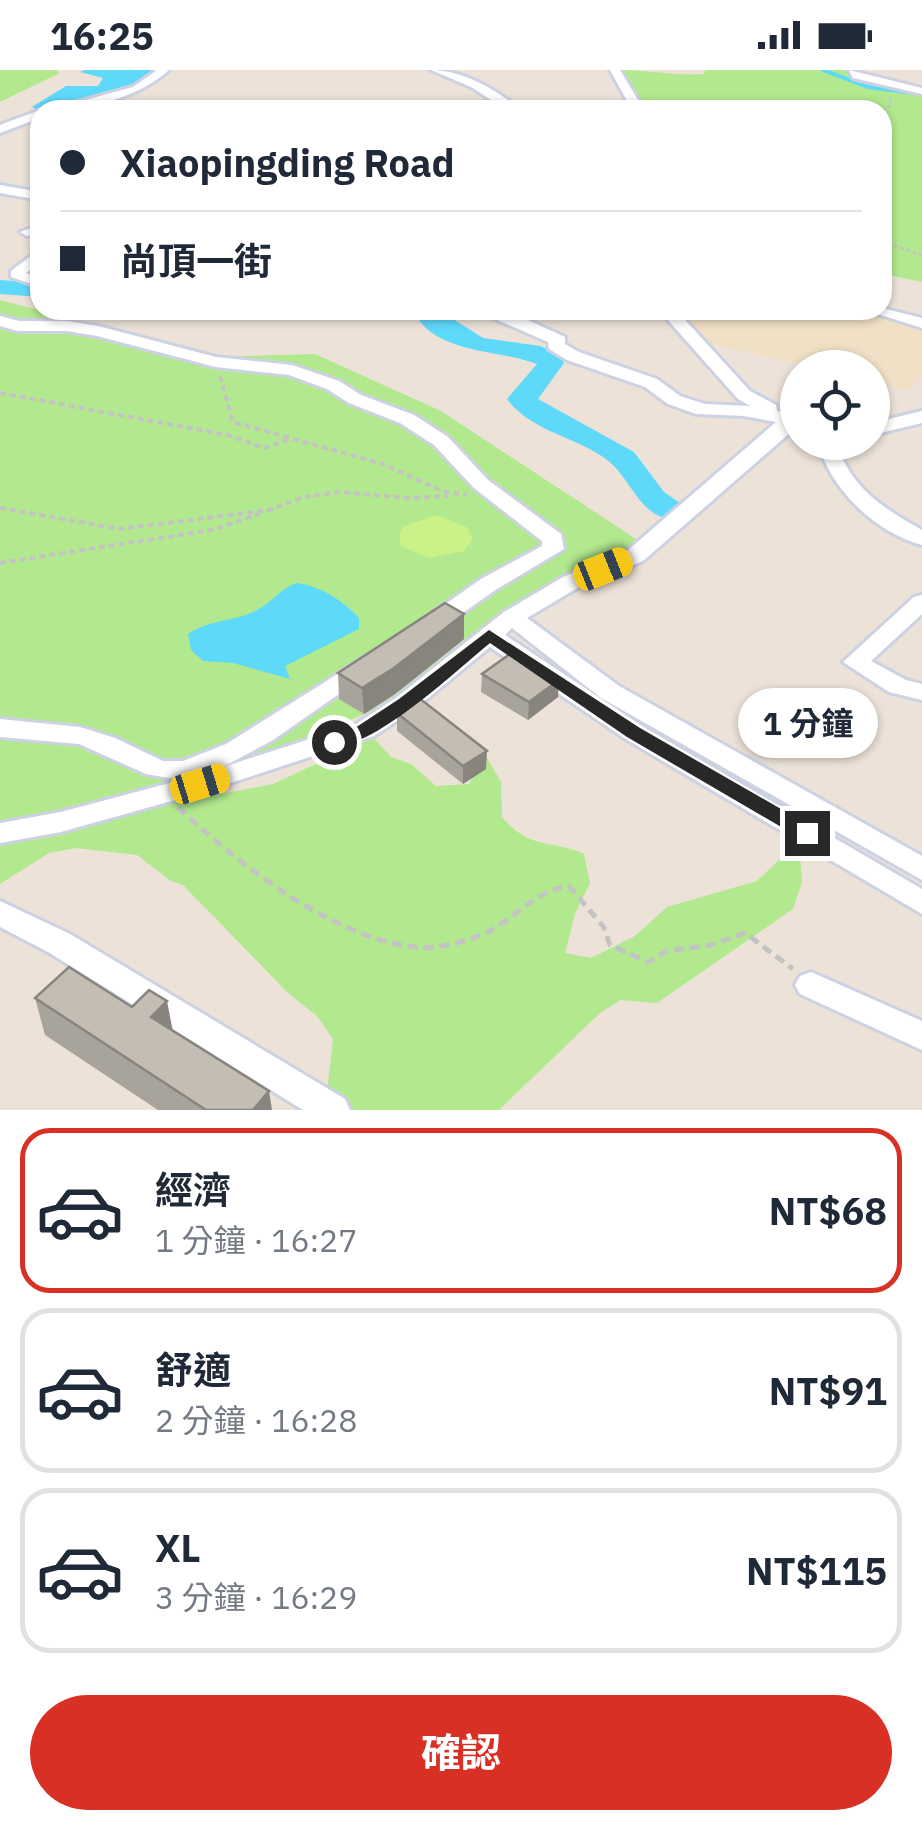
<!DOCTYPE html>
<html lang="zh-TW">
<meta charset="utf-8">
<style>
:root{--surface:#fff;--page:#f2f2f3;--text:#1f2937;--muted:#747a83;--line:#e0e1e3;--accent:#d93025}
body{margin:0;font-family:"IBM Plex Sans","Noto Sans TC",sans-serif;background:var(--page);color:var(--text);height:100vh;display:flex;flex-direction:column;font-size:38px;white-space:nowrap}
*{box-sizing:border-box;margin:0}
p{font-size:32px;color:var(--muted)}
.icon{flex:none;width:55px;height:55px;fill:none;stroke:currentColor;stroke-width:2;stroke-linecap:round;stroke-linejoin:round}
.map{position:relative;height:1040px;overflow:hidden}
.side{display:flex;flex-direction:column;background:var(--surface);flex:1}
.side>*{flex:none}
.hud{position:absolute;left:30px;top:30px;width:862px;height:220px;border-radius:30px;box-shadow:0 2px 8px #0004;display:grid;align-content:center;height:220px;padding:0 30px;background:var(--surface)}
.fabs{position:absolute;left:780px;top:280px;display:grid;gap:20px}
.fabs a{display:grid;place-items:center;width:110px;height:110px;border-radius:50%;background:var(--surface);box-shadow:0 2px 8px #0004;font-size:50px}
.end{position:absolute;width:45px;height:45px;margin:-22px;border:12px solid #282828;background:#fff;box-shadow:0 0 0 5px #fff}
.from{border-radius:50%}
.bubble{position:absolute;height:70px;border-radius:35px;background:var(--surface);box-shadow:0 2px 8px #0004;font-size:32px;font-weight:700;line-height:70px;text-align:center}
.car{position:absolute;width:30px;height:60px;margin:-30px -15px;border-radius:12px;box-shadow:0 0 8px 2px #0007;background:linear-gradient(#f5c518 24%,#345 0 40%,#f5c518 0 76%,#345 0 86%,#f5c518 0)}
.hud b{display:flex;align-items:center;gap:35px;height:95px;font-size:38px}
.hud b+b{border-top:2px solid var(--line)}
.hud i{width:25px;height:25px;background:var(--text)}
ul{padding:18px 0 0;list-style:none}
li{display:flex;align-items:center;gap:30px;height:165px;margin:0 20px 15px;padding:0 10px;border:5px solid var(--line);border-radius:30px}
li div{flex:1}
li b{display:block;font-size:38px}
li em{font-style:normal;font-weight:700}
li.active{border-color:var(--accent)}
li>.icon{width:90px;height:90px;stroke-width:1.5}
.cta{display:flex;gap:20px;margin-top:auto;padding:20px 30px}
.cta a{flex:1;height:115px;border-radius:60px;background:var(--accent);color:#fff;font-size:40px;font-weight:700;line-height:115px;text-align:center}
.status{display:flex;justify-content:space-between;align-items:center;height:70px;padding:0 50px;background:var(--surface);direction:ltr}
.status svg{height:28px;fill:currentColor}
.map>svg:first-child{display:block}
.education{fill:#f0e0c5}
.green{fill:#b2e98e}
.pitch{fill:#cbf288}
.water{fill:#5fd9fa}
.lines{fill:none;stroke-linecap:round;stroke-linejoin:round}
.stream{stroke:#5fd9fa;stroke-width:4}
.river{fill:#5fd9fa;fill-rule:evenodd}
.minor-casing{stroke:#cdd2e3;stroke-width:6}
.path-far2{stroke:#c3c3c3;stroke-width:2.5;stroke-dasharray:4 2.5;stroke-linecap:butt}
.path-far1{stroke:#c3c3c3;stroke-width:4;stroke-dasharray:6 4;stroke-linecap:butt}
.path{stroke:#c3c3c3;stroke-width:5;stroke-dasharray:10 6;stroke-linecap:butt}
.minor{fill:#fff;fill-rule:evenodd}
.wall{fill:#a8a39b}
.shaded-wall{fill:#88847e}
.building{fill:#c3bdb4;stroke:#88847e;stroke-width:2.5}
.route{fill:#282828}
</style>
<div class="status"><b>16:25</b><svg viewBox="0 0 49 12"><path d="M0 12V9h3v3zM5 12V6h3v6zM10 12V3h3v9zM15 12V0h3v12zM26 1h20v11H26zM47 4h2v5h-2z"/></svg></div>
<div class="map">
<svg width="922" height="1040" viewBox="0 0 922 1040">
<rect width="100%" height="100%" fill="#ece2d8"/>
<!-- education -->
<path class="education" d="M677,240H863L922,254V307L907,320L873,312L872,298L812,297L704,272Z"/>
<!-- green -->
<path class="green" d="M0,0H56L60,3L0,32Z
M622,0C651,0 675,6 704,4L705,0H842L922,22V212L883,204L882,40H648Z
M0,230L216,287L315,284L441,341L639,471L377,639L201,710L0,763Z
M373,667L391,687L411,694L436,716L469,714L486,686L501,712L502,747C531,781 551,769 584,784L590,813L575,844L565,883L591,888L635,866L667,837L757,811L786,783L800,785L802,812L793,839L657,933L621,930L600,943L499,1040H325L333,969L317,946L288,923L183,815L171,811L137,785L76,778L49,783L0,814V775L43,759L273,714Z"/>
<!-- pitch -->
<path class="pitch" d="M437,445L468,458L473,469L464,481L429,488L401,476L399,464L404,456Z"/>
<!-- water -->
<path class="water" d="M84,0H159L131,18L37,40L32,37L66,16H98L103,8L80,2Z
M297,513C322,517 341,529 359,548V559L285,596L290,609L233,593L203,591L191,580L188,564C210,549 235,552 257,540C273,532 280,518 297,513Z"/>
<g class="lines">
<!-- stream -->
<path class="stream" d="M823,0L868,17L922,24"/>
<!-- river -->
<path class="river" d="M0,210L40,213V227L0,224Z
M413,240H439L483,268L540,276L558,283L564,293L538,329L634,382L664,422L690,440L685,447C646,457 636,419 614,396C584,367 533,365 507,329L537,294C500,279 433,285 413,240Z"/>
<!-- minor casing -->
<g class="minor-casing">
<path id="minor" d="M157,0H169C139,27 90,40 49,40L133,17Z
M431,0C463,0 497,20 521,40H507L471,17Z
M610,0H620L644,40H632Z
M849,0L922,18V24L853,8Z
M40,40V48L0,63V55Z
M0,115L40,122V130L0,123Z
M40,155V163L27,166L20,162Z
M40,179V191L26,203L40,209V217L11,207V201Z
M882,238L922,248V258L865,240Z
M485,240H506L565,267V274L579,282L657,309L680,326L705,334L750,336L738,329L659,240H676L750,321L776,335L777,341L798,345V356L643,491L579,517L527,548L619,616L922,786V810L601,628L512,558L505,565L642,656L922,819V844L624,668L490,577L415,639L374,666L200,723L61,762L0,773V753L61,742L181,710L146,704L79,674L0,667V649L80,657L115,668L163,691H183L226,674L363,588L372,591L375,596L372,601L273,670L223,697L356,654L397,627L504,542L563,507L627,481L776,352L744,346L696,344L668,334L645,317L567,290L549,279L548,272L486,245Z
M0,246L19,251H67L98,256L216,287L292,295L339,311L361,325L414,345L448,367L488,410L561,464L564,479L497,519L437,561H421L417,556L421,551L481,509L542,476V471L474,418L434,375L400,353L349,333L327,319L289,305L216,297L97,266L67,261H18L0,256Z
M922,341V353L872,365V353Z
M818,372H837C848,416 884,439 922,460V475C876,463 829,418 818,372Z
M922,525V544L871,591L906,610L922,614V630L889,622L843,592L914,527Z
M0,831L70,864L345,1029L350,1040H303L48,882L0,857Z
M811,902L922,951V980L800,924L795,915L800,906Z"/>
</g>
<!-- path-far2 -->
<path class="path-far2" d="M882,41L891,35L889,26
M882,171L922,185"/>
<!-- path-far1 -->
<path class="path-far1" d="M220,306L233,352L383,394L442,421L467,425
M0,323L228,365L264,378L288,370
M0,438L120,459L269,440L304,427L339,422L409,428L448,426
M0,493L212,460L259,444"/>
<!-- path -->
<path class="path" d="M178,737C237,793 332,868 415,877C435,880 457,873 476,867C511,855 530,822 569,816L603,856L610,875L648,892L667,881L711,875L745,863L793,899"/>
<!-- minor -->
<use href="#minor" class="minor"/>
</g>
<!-- wall -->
<path class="wall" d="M464,569L395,624L364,644L339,629L338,603Z
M482,604L558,627L528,650L481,622Z
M397,643L486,699L463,714L397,661Z
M35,928L173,961L272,1040H158L45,965Z"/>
<!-- shaded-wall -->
<path class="shaded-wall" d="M464,544V569L395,624L364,644L362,618Z
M559,610L558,627L528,650L529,632Z
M487,681L486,699L463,714V696Z
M167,931L174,967L151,947Z
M269,1021L272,1040H253Z"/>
<!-- building -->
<path class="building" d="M445,533L464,544L394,598L362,618L338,603Z
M510,584L528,590L559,610L529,632L482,604Z
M419,628L487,681L463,696L397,643Z
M69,897L132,937L149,920L167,931L151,947L269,1021L253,1040H206L35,928Z"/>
<!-- route -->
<path class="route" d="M489,560L640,658L814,758V768H800L627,667L490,573C458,599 368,685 327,676V667L358,656L399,629Z"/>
</svg>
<div class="fabs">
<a><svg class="icon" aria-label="locate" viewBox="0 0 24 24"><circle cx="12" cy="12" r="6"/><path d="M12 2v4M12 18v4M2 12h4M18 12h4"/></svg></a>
</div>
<i class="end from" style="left:334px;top:672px"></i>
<i class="end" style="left:807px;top:763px"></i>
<div class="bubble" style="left:738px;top:618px;width:140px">1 分鐘</div>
<i class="car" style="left:603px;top:499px;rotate:68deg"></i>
<i class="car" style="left:200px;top:714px;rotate:73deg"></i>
<div class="hud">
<b><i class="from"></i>Xiaopingding Road</b>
<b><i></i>尚頂一街</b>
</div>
</div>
<section class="side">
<ul>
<li class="active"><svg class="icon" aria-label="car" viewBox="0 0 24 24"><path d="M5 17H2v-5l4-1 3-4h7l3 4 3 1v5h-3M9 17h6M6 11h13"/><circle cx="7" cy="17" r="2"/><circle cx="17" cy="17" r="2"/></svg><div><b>經濟</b><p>1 分鐘 · 16:27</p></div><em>NT$68</em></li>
<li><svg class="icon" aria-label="car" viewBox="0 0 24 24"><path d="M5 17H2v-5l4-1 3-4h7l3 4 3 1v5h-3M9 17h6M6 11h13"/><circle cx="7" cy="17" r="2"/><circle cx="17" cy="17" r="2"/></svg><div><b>舒適</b><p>2 分鐘 · 16:28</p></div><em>NT$91</em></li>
<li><svg class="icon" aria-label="car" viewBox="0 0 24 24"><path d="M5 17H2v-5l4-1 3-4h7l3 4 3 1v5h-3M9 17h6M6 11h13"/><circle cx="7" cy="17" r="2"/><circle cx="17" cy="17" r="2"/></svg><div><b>XL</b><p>3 分鐘 · 16:29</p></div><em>NT$115</em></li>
</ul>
<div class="cta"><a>確認</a></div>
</section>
